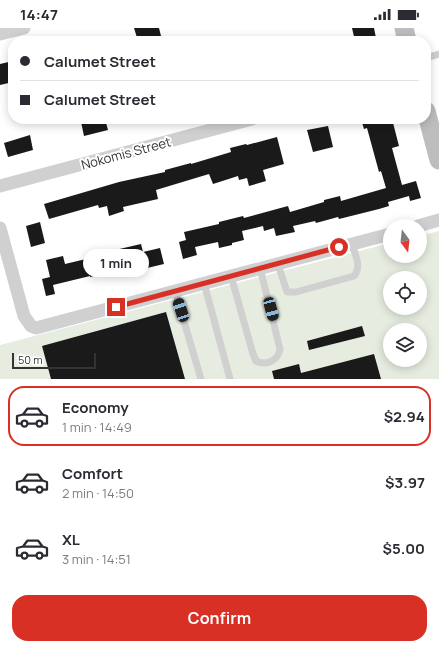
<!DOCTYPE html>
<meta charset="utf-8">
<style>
:root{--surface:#fff;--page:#f2f2f3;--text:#2b2b33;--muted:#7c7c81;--line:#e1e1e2;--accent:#d93025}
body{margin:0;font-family:Manrope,sans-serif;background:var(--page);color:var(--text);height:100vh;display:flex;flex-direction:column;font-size:15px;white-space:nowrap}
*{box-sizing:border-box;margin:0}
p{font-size:13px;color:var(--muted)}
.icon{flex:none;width:22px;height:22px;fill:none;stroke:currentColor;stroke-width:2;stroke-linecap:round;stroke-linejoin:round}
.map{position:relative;height:351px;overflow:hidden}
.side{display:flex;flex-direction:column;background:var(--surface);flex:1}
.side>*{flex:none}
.guide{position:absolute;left:8px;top:8px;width:423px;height:88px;border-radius:16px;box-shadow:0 2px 10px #0003;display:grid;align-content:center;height:88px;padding:0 12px;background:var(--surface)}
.needle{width:26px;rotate:165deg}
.fabs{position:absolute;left:383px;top:191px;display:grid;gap:8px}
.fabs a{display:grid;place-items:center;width:44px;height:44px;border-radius:50%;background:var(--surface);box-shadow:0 2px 10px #0003;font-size:20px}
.scale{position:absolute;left:12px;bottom:10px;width:84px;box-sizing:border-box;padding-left:4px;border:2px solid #333;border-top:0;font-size:11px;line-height:14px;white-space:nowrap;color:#333;-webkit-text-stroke:3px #fff;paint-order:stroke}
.end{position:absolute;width:18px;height:18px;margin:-9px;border:5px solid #d93025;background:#fff;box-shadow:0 0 0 2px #fff}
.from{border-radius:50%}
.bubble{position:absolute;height:28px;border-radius:14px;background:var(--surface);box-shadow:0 2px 10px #0003;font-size:13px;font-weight:700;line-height:28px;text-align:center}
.car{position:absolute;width:12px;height:24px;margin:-12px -6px;border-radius:5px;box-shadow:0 0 3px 1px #0007;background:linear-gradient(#222 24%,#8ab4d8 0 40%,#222 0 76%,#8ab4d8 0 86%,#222 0)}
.guide b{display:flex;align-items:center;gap:14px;height:38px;font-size:15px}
.guide b+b{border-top:1px solid var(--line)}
.guide i{width:10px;height:10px;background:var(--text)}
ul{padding:7px 0 0;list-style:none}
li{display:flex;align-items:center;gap:12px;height:60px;margin:0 8px 6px;padding:0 4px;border:2px solid transparent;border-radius:16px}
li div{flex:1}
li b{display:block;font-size:15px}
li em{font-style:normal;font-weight:700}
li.on{border-color:var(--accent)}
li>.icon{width:36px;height:36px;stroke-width:1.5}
.cta{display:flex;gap:8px;margin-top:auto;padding:8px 12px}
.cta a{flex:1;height:46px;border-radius:16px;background:var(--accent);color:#fff;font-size:16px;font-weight:700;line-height:46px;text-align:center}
.status{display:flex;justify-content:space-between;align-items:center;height:28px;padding:0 20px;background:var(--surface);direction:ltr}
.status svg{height:11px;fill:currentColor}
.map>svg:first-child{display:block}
.green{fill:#e6ecdf;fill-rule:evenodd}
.building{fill:#1a1a1a}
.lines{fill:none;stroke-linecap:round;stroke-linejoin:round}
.lane{stroke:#d0d0d0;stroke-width:7}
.street{stroke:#d0d0d0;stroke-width:13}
.secondary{stroke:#bdbdbd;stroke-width:19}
.route{stroke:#d93025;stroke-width:5}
.labels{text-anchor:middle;stroke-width:4;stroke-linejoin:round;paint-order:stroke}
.street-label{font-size:13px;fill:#333;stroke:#fff}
</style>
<div class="status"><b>14:47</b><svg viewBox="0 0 49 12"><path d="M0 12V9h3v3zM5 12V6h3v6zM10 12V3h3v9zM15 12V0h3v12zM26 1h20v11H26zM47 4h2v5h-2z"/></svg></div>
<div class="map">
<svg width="439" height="351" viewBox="0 0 439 351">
<rect width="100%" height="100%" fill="#fff"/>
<!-- green -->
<path class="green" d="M439,203V351H0V317L390,215V228H420V208ZM390,250H420V280H390ZM390,302H420V332H390Z"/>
<!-- building -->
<path class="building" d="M134,0H159L161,8L138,13Z
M352,0H374L376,10L363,13H355Z
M13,33V54L0,57V36Z
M94,91H105L108,102L84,108L81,94Z
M361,91H392L399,118L392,120L402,157L416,153L421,170L410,173L409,168L388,174L389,178L379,181L339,191L338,189L316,195L315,193L293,198L295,204L276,208L274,200L264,203L263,198L242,203L244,212L232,215V217L219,220L218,214L195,219L197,227L183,231L179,214L186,212L184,204L219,196V194L243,188L244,190L288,178L290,184L324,174V172L340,168L341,173L386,160L381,143L379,144L367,100L364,101Z
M328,98L333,119L313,124L307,102Z
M30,107L33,122L8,129L4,115Z
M277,109L284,136L263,142L266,153L249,158L247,150L239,152L238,148L213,156L209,146L156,162L158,171L123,179L124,183L109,188L107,178L99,180L98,177L49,191L44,176L119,154L165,144V142L191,135V136L231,124L230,120L246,116L247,117Z
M40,194L45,215L31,219L26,198Z
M141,216L143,224L160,220L164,236L130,244L129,240L90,249V248L53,257L55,266L46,268L42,251L50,249L46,232L63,228L65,236L86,231L85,229Z
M166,284L185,351H51L42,318Z
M362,298L365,308L309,322L307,313Z
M374,326L381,351H274L272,343L299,336L301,345Z"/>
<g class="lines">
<!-- lane -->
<path class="lane" d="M426,30L439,26
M278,236L287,264H296L354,248C362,239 355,226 352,216
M231,248L253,326L256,333C266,338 278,333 280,321L260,240
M204,255L230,351
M175,263L201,351"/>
<!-- street -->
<path class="street" d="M0,6L24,0
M0,158L252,91
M418,198L439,192
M0,200L24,288L31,298L36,300L390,206"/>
<!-- secondary -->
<path class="secondary" d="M404,0L407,13
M426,83L439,132"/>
</g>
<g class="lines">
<!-- route -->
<path class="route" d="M116,279L339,219"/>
</g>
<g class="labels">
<!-- street labels -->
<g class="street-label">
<text transform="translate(126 125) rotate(-15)" y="5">Nokomis Street</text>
</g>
</g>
</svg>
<div class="fabs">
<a><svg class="needle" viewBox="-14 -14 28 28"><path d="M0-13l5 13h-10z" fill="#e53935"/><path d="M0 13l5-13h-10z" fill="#7c7c81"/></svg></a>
<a><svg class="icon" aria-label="locate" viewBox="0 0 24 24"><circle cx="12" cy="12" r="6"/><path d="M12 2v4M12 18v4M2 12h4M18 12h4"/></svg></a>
<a><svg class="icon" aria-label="layers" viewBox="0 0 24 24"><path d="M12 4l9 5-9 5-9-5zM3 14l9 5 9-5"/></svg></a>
</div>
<div class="scale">50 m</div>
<i class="end from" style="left:339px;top:219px"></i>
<i class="end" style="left:116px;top:279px"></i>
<div class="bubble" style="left:83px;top:221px;width:66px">1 min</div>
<i class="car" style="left:271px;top:281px;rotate:165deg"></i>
<i class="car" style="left:181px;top:282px;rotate:342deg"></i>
<div class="guide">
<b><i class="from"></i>Calumet Street</b>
<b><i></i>Calumet Street</b>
</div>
</div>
<section class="side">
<ul>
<li class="on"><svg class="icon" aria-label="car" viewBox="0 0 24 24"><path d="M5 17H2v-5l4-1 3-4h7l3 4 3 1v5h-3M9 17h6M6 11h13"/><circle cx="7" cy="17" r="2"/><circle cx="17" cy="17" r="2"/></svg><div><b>Economy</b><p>1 min · 14:49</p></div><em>$2.94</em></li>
<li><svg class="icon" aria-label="car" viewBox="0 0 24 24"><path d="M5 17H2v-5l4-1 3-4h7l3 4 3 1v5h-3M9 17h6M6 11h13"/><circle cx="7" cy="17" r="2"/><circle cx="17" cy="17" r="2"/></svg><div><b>Comfort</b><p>2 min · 14:50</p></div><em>$3.97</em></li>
<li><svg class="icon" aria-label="car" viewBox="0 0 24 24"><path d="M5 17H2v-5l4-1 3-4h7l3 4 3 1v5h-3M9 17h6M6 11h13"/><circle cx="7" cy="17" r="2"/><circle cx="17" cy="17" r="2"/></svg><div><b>XL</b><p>3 min · 14:51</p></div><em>$5.00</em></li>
</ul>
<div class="cta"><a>Confirm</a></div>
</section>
